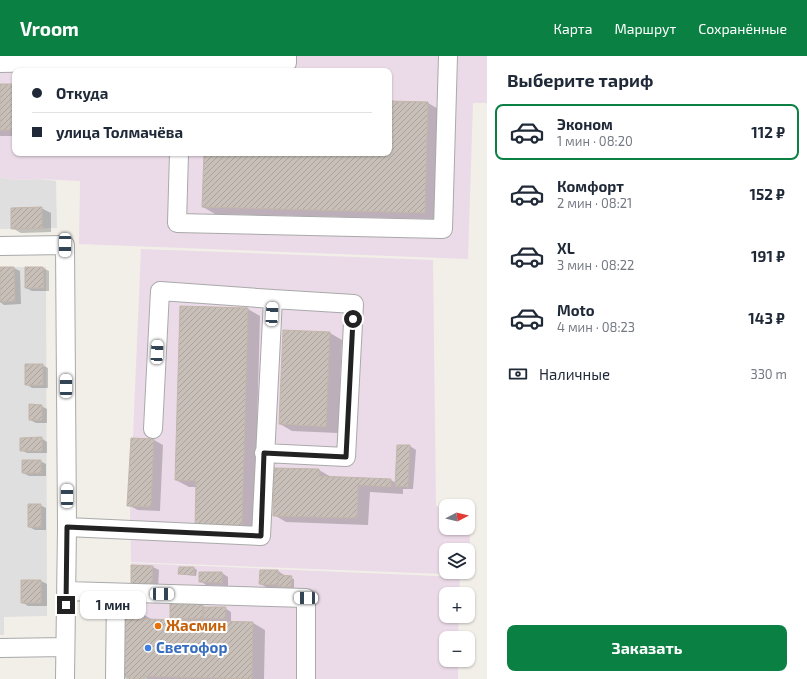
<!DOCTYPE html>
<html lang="ru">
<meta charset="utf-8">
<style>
:root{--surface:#fff;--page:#f2f2f3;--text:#1f2937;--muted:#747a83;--line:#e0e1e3;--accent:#0b8043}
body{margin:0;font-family:"Exo 2",sans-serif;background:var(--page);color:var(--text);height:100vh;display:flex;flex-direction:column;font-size:15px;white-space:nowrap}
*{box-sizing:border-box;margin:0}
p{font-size:13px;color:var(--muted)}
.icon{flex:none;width:22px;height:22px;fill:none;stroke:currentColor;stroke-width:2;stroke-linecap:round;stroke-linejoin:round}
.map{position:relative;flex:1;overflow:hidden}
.details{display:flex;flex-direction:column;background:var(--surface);width:320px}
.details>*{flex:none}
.hud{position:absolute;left:12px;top:12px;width:380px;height:88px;border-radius:8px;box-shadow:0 1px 3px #0004;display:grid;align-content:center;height:88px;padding:0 20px;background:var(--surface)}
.needle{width:26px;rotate:83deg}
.fabs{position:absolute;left:439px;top:443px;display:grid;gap:8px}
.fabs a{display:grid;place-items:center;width:36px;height:36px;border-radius:8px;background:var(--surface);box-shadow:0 1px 3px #0004;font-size:20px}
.end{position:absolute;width:18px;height:18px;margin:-9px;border:5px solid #222;background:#fff;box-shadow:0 0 0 2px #fff}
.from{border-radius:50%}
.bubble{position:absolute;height:28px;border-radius:8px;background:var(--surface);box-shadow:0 1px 3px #0004;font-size:13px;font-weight:700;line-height:28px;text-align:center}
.car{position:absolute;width:12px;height:24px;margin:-12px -6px;border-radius:5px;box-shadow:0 0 3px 1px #0007;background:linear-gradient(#fff 24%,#345 0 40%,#fff 0 76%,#345 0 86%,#fff 0)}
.hud b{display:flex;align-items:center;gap:14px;height:38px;font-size:15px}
.hud b+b{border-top:1px solid var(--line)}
.hud i{width:10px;height:10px;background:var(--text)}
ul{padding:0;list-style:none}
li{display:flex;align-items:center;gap:12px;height:56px;margin:0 8px 6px;padding:0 12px;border:2px solid transparent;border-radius:8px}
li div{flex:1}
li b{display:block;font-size:15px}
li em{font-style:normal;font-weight:700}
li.current{border-color:var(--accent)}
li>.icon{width:36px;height:36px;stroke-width:1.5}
h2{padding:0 20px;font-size:18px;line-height:48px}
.pay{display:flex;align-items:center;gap:10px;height:44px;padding:0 20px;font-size:15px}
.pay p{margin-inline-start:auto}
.action{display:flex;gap:8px;margin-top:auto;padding:8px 20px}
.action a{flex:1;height:46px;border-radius:8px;background:var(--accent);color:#fff;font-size:16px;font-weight:700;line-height:46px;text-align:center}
header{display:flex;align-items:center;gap:24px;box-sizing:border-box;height:56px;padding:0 20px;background:var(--accent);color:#fff}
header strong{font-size:19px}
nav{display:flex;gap:22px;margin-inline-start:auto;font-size:14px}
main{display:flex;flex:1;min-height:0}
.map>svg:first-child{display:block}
.residential{fill:#e0dfdf}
.industrial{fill:#ebdbe8;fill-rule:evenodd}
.shadow{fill:#0003}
.building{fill:url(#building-hatch);stroke:#c4b6ab}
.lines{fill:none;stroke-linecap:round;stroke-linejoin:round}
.minor-casing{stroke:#a9a9a9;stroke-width:20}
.minor{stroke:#fff;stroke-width:18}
.route{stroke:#222;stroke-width:5}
.food-dot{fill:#e8710a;stroke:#fff;stroke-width:1.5}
.shop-dot{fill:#3f7fe0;stroke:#fff;stroke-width:1.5}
.labels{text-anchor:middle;stroke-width:4;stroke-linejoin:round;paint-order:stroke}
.food-label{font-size:15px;font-weight:bold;fill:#c56008;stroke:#fff;text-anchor:start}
.shop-label{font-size:15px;font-weight:bold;fill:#366cbe;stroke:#fff;text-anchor:start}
</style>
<header>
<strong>Vroom</strong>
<nav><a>Карта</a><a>Маршрут</a><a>Сохранённые</a></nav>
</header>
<main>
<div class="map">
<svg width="487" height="623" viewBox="0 0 487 623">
<defs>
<pattern id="building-hatch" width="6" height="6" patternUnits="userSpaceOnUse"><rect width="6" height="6" fill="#c7bfb8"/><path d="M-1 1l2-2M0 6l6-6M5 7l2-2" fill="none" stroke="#aba49e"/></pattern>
</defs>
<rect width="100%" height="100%" fill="#f2efe9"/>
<!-- residential -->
<path class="residential" d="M0,121L12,124L39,123L56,125L57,172L0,173Z
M0,211H46L47,560L4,561V579H0Z"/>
<!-- industrial -->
<path class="industrial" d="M0,0H487V47H473L468,203L79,188L80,125L39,123L12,124L0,121ZM15,15H389V97H15Z
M141,193L433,204L436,450L446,452V472H468L469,456L471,519L131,506L130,450ZM446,494H468V516H446Z
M131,507L460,521L459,538H446V560H459L458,582H446V604H458V623H147V620H142L129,623V620L119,619L121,562H131Z"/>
<!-- shadow -->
<path class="shadow" d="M0,29H15V80H0Z
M389,46L428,47L440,54L437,163L215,158L203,151L205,97H389Z
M41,152L51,157V176L21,177L12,172Z
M0,212H14L20,215L21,248L4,249L0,246Z
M26,212H43L49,215V235H32L26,232Z
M248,253L260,260L254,480L208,479L197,431H189L176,424Z
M330,277L342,284L338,377L292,375L280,368Z
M42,309L48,312V332H32L26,328Z
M41,350L47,353V367H36L30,364Z
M41,382L47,386V397H27L21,394Z
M154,384L163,389L160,455L138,454L128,449Z
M410,390L416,394L413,433H403V438L370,436L368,469L286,466L274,459L319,414L331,421L391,424L396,427Z
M40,405L46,408V420H29L23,417Z
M40,449L46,452V474H35L29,471Z
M153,511L159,514L158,532H138Z
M194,512L197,514L196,520L179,518Z
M278,515L284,519V521L294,523V532L266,531L260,528Z
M222,517L228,521V530L206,529L200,525Z
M41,525L47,528V550H28L22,546Z
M202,549L206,552H225L231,556V566L253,567L265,574L264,623H127L120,619L132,564L144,559L153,564L177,565L171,561Z"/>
<!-- building -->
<path class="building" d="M0,28H15V74H0Z
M389,45L428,46L425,157L202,151L204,97H389Z
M42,151V172L11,173V152Z
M0,211H14L15,245L0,246Z
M25,211H43L44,232H25Z
M180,250L248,252L242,473L195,472L196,425L175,424Z
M283,274L330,276L326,371L279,368Z
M25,308H43V329H25Z
M29,348L42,349V364H29Z
M42,381V395H20V382Z
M131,382L154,383L151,451L127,450Z
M397,389H410L408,431L395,430Z
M22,404H41V417H22Z
M274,412L319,413V420L391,423V431L358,429L357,462L273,460Z
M28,448H41V471H28Z
M131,509L153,510L152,530L131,529Z
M179,511H194V519L178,518Z
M260,514H278V529L259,528Z
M199,516H222V527L199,526Z
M279,519L292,520L291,531L278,530Z
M21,524H41V547H21Z
M170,547L203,548L202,563L170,562Z
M204,551H226L225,563L203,562Z
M131,557L144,558V563L253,566L252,623L142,620V623H129V620L119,619L121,562L131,563Z"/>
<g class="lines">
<!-- minor casing -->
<g class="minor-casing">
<path id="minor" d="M98,5L287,7V0
M0,7L98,5V0
M179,97L177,167L443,173L448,0
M0,190L65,189L67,471L65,623
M264,397L346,401L354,248L273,243
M67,471L261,480L273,243L160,235L153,373
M67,535L306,542V623
M0,592L65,591
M115,623L116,537"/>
</g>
<!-- minor -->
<use href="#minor" class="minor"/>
</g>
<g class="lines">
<!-- route -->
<path class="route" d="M66,549L67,471L261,480L264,397L346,401L353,263"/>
</g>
<!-- markers -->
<circle class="food-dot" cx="158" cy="570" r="4"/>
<circle class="shop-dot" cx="148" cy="592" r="4"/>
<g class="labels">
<!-- food labels -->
<g class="food-label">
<text x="166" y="575">Жасмин</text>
</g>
<!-- shop labels -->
<g class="shop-label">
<text x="156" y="597">Светофор</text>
</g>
</g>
</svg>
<div class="fabs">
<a><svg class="needle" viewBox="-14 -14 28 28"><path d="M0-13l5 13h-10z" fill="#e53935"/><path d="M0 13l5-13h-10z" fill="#747a83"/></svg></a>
<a><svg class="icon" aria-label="layers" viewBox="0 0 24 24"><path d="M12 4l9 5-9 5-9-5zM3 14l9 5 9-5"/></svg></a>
<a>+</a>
<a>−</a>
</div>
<i class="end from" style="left:353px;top:263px"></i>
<i class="end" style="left:66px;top:549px"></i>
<div class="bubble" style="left:80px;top:535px;width:66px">1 мин</div>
<i class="car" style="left:65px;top:189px;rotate:180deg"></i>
<i class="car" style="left:272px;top:258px;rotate:3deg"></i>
<i class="car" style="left:157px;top:296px;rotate:3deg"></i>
<i class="car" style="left:66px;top:330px;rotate:0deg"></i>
<i class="car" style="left:67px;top:440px;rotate:0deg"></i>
<i class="car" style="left:162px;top:538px;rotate:91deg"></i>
<i class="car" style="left:306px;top:542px;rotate:271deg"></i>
<div class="hud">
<b><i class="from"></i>Откуда</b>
<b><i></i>улица Толмачёва</b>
</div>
</div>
<section class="details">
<h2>Выберите тариф</h2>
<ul>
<li class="current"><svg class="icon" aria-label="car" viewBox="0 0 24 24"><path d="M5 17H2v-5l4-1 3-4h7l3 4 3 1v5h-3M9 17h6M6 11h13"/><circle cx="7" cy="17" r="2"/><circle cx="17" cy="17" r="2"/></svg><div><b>Эконом</b><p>1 мин · 08:20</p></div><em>112 ₽</em></li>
<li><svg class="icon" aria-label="car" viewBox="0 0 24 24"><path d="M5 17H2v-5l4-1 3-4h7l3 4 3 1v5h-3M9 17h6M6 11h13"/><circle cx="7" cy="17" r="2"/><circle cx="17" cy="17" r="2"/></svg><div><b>Комфорт</b><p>2 мин · 08:21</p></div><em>152 ₽</em></li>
<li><svg class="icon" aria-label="car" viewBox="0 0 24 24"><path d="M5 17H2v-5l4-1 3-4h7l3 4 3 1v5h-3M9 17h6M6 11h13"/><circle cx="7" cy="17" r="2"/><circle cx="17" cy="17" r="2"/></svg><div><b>XL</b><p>3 мин · 08:22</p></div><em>191 ₽</em></li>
<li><svg class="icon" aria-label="car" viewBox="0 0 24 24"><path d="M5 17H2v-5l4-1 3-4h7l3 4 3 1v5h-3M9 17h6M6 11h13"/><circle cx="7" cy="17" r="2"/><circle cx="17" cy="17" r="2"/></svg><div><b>Moto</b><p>4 мин · 08:23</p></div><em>143 ₽</em></li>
</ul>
<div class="pay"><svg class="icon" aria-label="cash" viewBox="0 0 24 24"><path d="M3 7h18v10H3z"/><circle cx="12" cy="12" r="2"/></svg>Наличные<p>330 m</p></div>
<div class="action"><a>Заказать</a></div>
</section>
</main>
